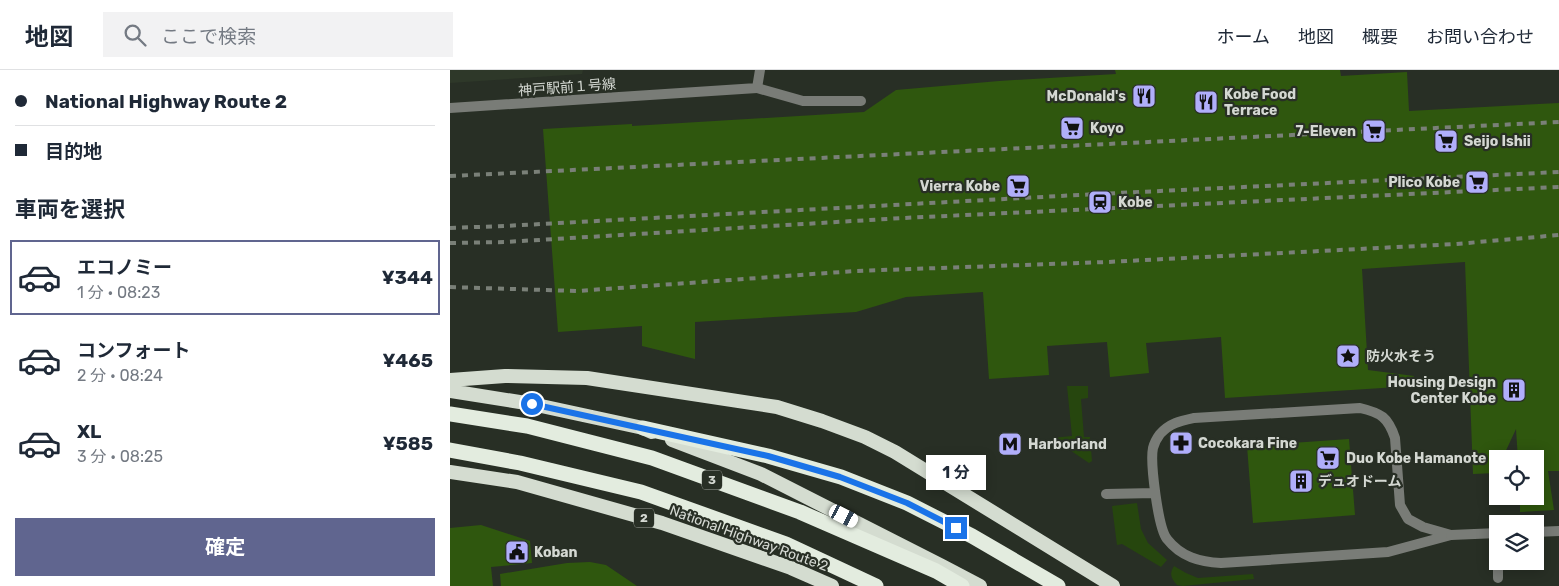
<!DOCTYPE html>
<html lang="ja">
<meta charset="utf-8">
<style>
:root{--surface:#fff;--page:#f2f2f3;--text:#1f2937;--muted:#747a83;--line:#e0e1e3;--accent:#60658f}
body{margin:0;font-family:Rubik,"Noto Sans JP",sans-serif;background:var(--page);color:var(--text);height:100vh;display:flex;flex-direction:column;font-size:19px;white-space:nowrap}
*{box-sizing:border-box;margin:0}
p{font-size:16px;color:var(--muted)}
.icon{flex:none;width:28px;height:28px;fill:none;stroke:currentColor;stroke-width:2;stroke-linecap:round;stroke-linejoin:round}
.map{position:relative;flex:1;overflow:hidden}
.sheet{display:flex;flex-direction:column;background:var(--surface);width:450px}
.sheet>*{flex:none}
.hud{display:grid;align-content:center;height:110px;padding:0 15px;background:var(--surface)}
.buttons{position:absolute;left:1039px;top:380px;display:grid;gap:10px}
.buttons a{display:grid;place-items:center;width:55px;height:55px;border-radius:0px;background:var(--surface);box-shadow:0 2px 12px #0003;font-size:25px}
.end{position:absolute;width:22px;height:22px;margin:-11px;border:6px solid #1a73e8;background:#fff;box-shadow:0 0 0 2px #fff}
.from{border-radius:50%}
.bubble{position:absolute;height:35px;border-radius:0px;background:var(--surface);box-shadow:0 2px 12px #0003;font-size:16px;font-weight:700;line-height:35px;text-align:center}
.car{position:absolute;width:15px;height:30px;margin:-15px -8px;border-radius:6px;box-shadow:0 0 4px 1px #0007;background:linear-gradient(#fff 24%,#345 0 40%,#fff 0 76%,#345 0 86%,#fff 0)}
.hud b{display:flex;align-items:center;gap:18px;height:48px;font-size:19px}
.hud b+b{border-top:1px solid var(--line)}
.hud i{width:12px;height:12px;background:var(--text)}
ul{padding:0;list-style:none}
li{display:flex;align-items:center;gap:15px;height:75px;margin:0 10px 8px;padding:0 5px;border:2px solid transparent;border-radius:0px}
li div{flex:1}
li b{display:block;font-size:19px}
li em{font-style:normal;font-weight:700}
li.current{border-color:var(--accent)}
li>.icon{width:45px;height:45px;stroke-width:1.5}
h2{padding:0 15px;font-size:22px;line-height:60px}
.button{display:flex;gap:10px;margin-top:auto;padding:10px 15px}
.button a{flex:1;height:58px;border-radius:0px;background:var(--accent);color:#fff;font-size:20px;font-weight:700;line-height:58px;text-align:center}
header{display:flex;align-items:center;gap:30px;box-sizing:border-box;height:70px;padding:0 25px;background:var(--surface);border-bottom:1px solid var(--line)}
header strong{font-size:24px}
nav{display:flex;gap:28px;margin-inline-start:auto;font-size:18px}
.search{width:350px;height:45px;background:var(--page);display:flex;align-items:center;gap:12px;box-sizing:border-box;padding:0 18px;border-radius:0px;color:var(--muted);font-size:19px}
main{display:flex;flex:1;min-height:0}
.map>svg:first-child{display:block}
.built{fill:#2e3829}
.green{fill:#26460e}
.building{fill:#2f570e}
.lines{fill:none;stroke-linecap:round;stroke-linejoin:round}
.service{stroke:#797c77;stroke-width:10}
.minor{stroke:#797c77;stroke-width:10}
.tertiary{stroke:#797c77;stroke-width:10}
.trunk{stroke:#d4dcd0;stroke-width:14}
.motorway{stroke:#e3ecdf;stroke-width:15}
.rail{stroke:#7a8078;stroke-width:4;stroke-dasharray:6 6;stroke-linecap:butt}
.route{stroke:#1a73e8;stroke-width:6}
.labels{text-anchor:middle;stroke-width:4.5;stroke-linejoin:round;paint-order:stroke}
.shield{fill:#282f25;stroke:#a0a59e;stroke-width:1}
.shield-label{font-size:12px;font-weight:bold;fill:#d4d8d2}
.street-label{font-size:14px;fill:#d4d8d2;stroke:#282f25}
.poi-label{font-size:14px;font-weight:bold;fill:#d4d8d2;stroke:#282f25;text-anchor:start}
</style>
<header>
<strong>地図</strong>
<div class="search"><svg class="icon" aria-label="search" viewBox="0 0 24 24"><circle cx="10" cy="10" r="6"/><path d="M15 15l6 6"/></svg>ここで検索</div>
<nav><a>ホーム</a><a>地図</a><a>概要</a><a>お問い合わせ</a></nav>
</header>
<main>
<section class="sheet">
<div class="hud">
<b><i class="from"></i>National Highway Route 2</b>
<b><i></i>目的地</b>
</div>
<h2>車両を選択</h2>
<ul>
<li class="current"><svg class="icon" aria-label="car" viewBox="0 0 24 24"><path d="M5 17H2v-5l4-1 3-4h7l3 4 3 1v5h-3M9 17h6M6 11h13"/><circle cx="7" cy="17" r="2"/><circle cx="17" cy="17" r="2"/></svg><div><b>エコノミー</b><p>1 分 · 08:23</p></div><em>¥344</em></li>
<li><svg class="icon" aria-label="car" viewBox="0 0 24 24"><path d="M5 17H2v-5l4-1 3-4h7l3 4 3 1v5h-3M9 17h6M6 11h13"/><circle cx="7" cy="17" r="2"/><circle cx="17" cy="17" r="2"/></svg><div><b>コンフォート</b><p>2 分 · 08:24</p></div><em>¥465</em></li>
<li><svg class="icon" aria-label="car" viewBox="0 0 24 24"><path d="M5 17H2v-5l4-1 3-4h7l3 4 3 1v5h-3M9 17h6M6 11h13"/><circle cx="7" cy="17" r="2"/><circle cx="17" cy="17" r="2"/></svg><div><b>XL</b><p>3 分 · 08:25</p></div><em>¥585</em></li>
</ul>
<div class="button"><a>確定</a></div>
</section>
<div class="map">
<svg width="1109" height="516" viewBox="0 0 1109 516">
<rect width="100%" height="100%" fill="#282f25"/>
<!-- built -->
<path class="built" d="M0,0H133L132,4L0,13Z"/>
<!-- green -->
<path class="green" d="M617,316H638V328L631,329L634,367H640L642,391L639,393L602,368L622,366Z
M687,433L691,459L698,473L717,490L711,497L672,474L667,475L662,436Z
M724,496L736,503L748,508L803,504L804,509L733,516L727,515C721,508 719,504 724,496Z"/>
<!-- building -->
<path class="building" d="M665,0H890L891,6L957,2L959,41L1109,33V401H1098L1104,440L1070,442V426H1085V389H1068L1066,359L1052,389H1048V400L1046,403L1023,404L1015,192L912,199L918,300L964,306L963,316L775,328L771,267L696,273L699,303L660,307L657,272L597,276L599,305L539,309L533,222L456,227L406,242L245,252V289L192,276V256L108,262L93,59L182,54V56L414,42L446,20L549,11L666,4Z
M899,369L905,445L803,453L797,376Z
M31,455L80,471L82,493L41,497L43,516H0V458Z
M140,492L156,495L187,516H51L50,504L117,493Z"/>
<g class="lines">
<!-- service -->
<path class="service" d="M307,18L353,31H411
M910,338C931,343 938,347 945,368L950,435L958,449L973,457L1001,465L938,482L771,493C750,492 731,487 717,469C708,458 700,392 703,378C704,374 707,368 710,364C720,353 730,351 744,348Z
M656,424L705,423
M1048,491V508"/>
<!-- minor -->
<path class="minor" d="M0,38L307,18L310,0"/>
<!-- tertiary -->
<path class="tertiary" d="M1085,462L1109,461
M1001,465L1048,463"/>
<!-- trunk -->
<path class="trunk" d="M0,310L55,306L137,308L327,337L372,351L415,367L445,382L663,516
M0,321L82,334L193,358L202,362
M222,370L311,404L492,496L530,516
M0,402L67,412L212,453L341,498L382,516"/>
<!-- motorway -->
<path class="motorway" d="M0,344L77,356L202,388L350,442L486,501L512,516
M193,358L318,386L391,407L457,433L522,466L608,516
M0,380L70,393L191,422L336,474L426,516"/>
<!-- rail -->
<path class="rail" d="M0,106L1109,52
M0,158L54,156L647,124L1109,102
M0,173L55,172L453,148L1109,117
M0,217L127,221L405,201L657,192L1006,174L1109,165"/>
</g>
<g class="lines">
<!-- route -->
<path class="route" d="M82,334L318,386L390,407L457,433L506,458"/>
</g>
<!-- icons -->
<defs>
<g id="restaurant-square" transform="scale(1.25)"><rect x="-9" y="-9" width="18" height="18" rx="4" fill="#b0aefa" stroke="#282f25"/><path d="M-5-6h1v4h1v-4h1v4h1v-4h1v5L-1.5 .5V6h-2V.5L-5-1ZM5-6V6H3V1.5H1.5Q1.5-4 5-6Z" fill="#111"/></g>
<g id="supermarket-square" transform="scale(1.25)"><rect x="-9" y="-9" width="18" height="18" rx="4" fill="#b0aefa" stroke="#282f25"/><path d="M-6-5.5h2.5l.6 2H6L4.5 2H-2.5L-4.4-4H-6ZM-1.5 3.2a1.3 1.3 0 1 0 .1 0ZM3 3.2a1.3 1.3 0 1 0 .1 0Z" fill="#111"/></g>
<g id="station-square" transform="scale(1.25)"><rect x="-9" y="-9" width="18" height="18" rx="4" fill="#b0aefa" stroke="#282f25"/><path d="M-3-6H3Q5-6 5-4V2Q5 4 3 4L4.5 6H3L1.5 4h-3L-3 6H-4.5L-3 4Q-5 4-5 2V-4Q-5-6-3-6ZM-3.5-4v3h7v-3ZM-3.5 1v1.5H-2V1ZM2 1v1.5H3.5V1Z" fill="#111"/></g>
<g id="sight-square" transform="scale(1.25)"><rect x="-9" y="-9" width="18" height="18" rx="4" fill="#b0aefa" stroke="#282f25"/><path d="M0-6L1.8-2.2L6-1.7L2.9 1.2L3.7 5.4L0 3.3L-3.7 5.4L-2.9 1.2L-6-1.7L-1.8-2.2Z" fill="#111"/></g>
<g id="building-square" transform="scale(1.25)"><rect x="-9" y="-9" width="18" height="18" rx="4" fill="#b0aefa" stroke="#282f25"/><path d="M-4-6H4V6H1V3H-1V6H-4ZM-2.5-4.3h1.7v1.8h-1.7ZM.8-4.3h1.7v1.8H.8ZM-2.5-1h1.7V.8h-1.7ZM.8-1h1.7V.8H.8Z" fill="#111"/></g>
<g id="pharmacy-square" transform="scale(1.25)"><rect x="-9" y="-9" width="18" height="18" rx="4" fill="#b0aefa" stroke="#282f25"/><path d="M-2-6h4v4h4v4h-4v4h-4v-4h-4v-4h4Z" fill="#111"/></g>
<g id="metro-square" transform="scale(1.25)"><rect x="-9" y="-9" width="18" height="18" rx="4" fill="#b0aefa" stroke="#282f25"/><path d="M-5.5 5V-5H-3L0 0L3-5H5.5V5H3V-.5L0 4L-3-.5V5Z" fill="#111"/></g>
<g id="civic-square" transform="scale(1.25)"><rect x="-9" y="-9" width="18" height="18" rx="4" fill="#b0aefa" stroke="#282f25"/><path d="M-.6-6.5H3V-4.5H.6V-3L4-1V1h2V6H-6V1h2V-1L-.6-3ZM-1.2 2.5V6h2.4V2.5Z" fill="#111"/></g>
</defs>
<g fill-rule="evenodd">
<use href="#restaurant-square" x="694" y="26"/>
<use href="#restaurant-square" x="756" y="32"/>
<use href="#supermarket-square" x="622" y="58"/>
<use href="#supermarket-square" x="924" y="61"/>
<use href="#supermarket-square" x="996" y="71"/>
<use href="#supermarket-square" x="1027" y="112"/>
<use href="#supermarket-square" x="568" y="116"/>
<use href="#station-square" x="650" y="132"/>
<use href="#sight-square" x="898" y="286"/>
<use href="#building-square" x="1064" y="320"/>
<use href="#pharmacy-square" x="731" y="373"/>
<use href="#metro-square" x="560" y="374"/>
<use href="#supermarket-square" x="878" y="388"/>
<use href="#building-square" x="851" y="411"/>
<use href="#civic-square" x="67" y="482"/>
</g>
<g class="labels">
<!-- shield labels -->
<g class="shield">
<rect x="252" y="400.5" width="20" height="19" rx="4"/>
<rect x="184" y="438.5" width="20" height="19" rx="4"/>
</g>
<g class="shield-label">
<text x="262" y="414">3</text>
<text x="194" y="452">2</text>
</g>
<!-- street labels -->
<g class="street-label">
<text transform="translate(117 17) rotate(-4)" y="5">神戸駅前１号線</text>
<text transform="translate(299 468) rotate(20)" y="5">National Highway Route 2</text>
</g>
<!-- poi labels -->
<g class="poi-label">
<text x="774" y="29">Kobe Food<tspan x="774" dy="16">Terrace</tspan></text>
<text x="676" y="31" text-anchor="end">McDonald's</text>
<text x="640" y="63">Koyo</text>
<text x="906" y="66" text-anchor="end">7-Eleven</text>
<text x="1014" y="76">Seijo Ishii</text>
<text x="1010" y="117" text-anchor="end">Plico Kobe</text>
<text x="550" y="121" text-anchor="end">Vierra Kobe</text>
<text x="668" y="137">Kobe</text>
<text x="916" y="291">防火水そう</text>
<text x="1046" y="317" text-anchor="end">Housing Design<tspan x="1046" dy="16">Center Kobe</tspan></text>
<text x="748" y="378">Cocokara Fine</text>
<text x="578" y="379">Harborland</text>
<text x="896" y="393">Duo Kobe Hamanote</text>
<text x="868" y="416">デュオドーム</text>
<text x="84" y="487">Koban</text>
</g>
</g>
</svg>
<div class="buttons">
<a><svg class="icon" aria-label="locate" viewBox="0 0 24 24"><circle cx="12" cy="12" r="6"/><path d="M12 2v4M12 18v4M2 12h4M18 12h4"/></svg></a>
<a><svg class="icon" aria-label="layers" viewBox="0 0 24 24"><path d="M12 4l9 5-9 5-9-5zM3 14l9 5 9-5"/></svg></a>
</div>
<i class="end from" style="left:82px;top:334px"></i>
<i class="end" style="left:506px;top:458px"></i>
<div class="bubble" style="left:476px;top:385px;width:60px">1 分</div>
<i class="car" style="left:394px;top:446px;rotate:117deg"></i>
</div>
</main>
